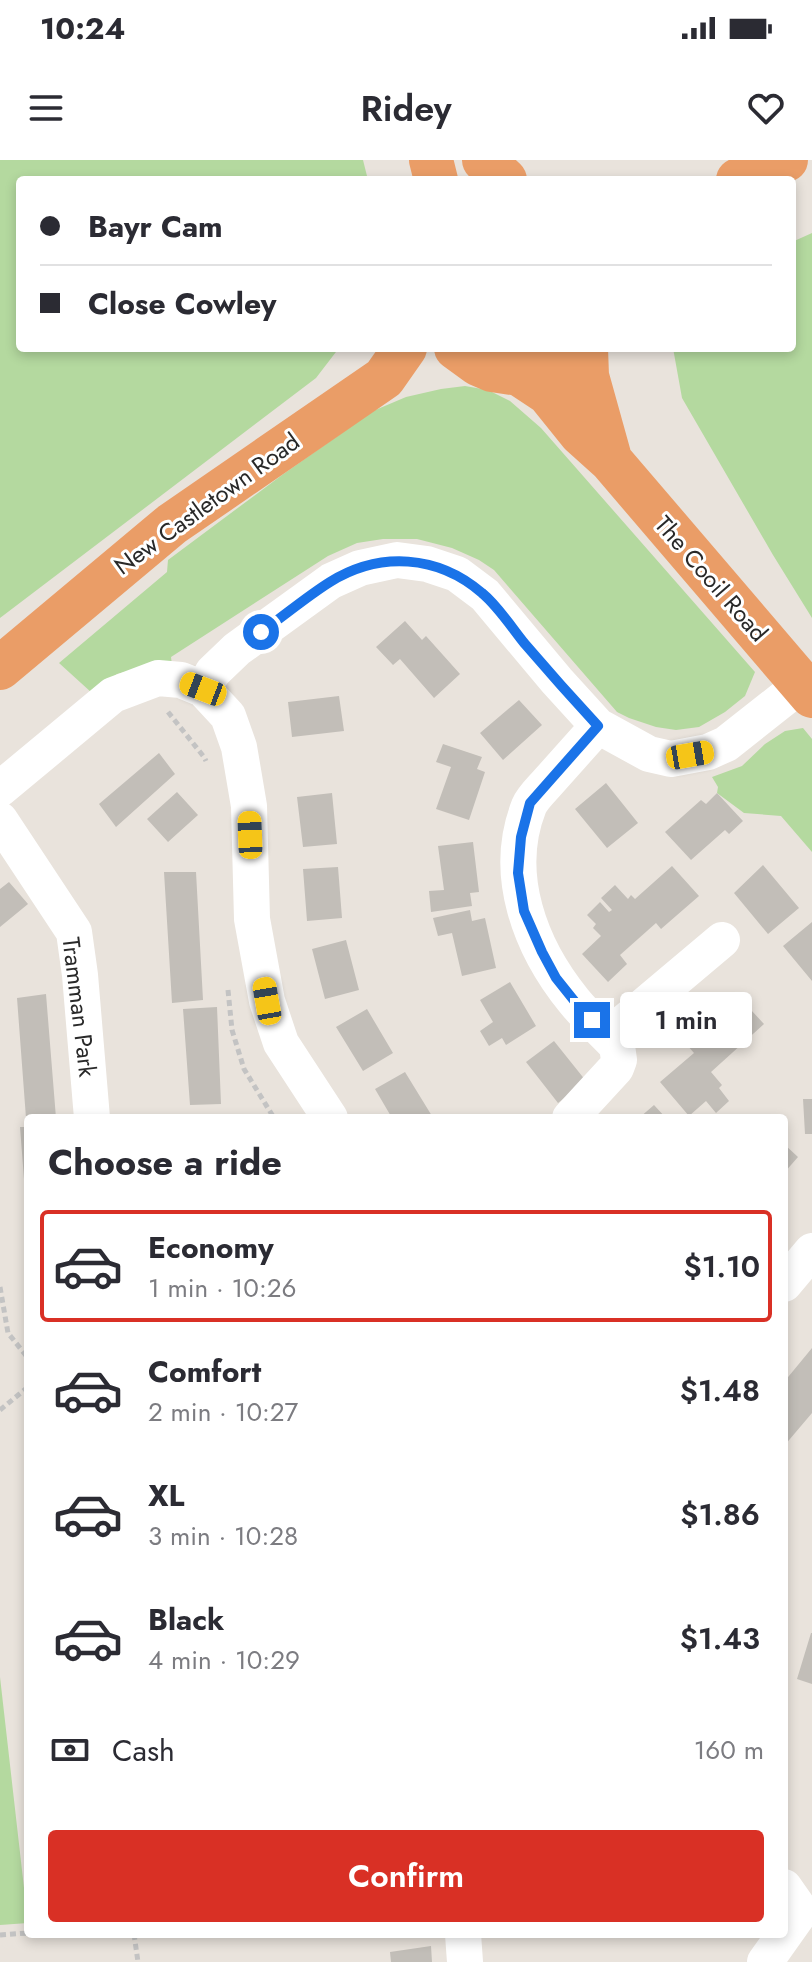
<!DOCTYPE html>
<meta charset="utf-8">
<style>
:root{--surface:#fff;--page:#f2f2f3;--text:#2b2b33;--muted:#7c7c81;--line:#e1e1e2;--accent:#d93025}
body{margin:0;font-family:Jost,sans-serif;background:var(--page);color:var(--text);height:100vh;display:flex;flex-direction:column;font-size:30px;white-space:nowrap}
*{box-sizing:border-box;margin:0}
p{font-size:26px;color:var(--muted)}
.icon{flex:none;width:44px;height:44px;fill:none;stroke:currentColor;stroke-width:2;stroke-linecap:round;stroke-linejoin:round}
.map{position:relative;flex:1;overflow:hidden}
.panel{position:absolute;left:24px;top:954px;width:764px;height:824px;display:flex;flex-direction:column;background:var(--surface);border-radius:8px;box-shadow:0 4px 12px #0003}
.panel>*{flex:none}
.hud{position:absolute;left:16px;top:16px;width:780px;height:176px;border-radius:8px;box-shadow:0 4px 12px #0003;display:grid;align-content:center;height:176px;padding:0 24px;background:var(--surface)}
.end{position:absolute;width:36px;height:36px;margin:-18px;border:10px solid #1a73e8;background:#fff;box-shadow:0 0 0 4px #fff}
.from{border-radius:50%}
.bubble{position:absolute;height:56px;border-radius:8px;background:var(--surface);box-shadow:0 4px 12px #0003;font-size:26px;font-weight:600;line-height:56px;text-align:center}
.car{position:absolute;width:24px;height:48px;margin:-24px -12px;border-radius:10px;box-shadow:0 0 6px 2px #0007;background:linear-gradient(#f5c518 24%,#345 0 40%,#f5c518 0 76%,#345 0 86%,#f5c518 0)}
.hud b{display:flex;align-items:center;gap:28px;height:76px;font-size:30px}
.hud b+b{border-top:2px solid var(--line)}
.hud i{width:20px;height:20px;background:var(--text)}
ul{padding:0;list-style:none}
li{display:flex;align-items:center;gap:24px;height:112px;margin:0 16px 12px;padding:0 8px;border:4px solid transparent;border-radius:8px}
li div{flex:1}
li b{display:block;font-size:30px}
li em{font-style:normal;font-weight:600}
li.current{border-color:var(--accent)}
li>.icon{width:72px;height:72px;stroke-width:1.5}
h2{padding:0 24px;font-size:36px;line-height:96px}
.pay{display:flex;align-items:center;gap:20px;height:88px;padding:0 24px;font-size:30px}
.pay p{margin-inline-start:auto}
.cta{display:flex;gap:16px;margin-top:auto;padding:16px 24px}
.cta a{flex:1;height:92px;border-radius:8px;background:var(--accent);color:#fff;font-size:32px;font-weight:600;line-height:92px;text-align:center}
.status{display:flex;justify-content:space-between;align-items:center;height:56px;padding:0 40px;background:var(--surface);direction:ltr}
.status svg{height:22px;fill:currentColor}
header{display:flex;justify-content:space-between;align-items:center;height:104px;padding:0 24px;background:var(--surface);font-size:36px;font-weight:600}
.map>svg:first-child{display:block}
.green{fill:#b4d99f}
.building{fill:#c2beb8}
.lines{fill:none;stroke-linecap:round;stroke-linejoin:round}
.path{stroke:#c3c3c3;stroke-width:5;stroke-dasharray:6 4;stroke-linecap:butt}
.minor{stroke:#fff;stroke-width:36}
.highway{stroke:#ea9d67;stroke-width:44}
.route{stroke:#1a73e8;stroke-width:10}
.labels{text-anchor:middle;stroke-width:6;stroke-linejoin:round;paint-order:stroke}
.street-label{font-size:24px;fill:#292929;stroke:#fff}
</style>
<div class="status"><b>10:24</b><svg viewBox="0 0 49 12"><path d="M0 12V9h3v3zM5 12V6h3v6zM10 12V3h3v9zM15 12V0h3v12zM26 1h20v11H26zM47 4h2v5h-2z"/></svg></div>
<header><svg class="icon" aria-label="menu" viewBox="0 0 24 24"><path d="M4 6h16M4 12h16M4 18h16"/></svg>Ridey<svg class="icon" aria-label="heart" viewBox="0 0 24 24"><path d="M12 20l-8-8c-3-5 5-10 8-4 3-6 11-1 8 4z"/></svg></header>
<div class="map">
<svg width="812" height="1802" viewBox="0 0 812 1802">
<rect width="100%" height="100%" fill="#e9e3dc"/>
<!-- green -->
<path class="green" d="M0,0H363L368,20H20V188H339L316,218L0,458Z
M812,73V458L773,395L682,238L673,188H792V82Z
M465,226L488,230L510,241L541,268L755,512L745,536L725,552L699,567L676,570L656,567L629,558L617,552L494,410L479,400L452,388L417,379H383L357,383L328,396L171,497L172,505L145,507L117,514L92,533L59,503L167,412L168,400L282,315L373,251L406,237L441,229Z
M803,568L812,579V692L781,656L744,653L717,633L718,627L712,617L742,606L765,584L785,571Z
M0,1517L28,1763L0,1765Z"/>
<!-- building -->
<path class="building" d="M405,461L422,480L426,476L460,514L434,538L400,499L393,505L376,487Z
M339,536L344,571L292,577L288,542Z
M519,540L542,565L503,600L480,573Z
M443,584L482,597L477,609L485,612L469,660L436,649L451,607L436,602Z
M159,593L175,614L116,667L99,644Z
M606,623L638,663L607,688L575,649Z
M177,632L198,655L168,682L147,659Z
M332,633L337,684L303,687L297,637Z
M717,633L743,661L729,674L725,670L691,700L665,672L701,640L706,644Z
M473,682L479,732L470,733L472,746L431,752L429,731L444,730L438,686Z
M763,705L799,748L768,774L734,733Z
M672,706L699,736L661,769L656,763L620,795L627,804L608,822L582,794L601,776L593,768L596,764L587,755L600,742L609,752L612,750L601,738L615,725L628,739L631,735L635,739Z
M338,707L342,758L307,761L303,709Z
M164,712H196L203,840L172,843Z
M9,722L28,744L0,767V729Z
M470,750L472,761L485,758L496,808L462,816L452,773L438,776L433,758Z
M812,762V821L783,786Z
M346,780L359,830L325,839L312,789Z
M510,822L536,866L506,885L502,878L489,886L480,871L493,862L480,840Z
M46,834L56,958H26L17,838Z
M739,837L764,864L711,912L722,925L719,928L729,941L716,953L706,941L689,956L660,922L694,893L687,885Z
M217,847L221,944L190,945L183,849Z
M367,849L393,893L363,911L336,867Z
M554,881L586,921L558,943L526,902Z
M405,912L432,956L428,958H392L375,929Z
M803,939H812V974H805Z
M654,945L666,958H639Z
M20,967H28V1032H25Z
M784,984L798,997L784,1013Z
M812,1188V1253L784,1286V1222Z
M811,1473H812V1524L797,1519Z
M431,1786L432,1802H391L390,1792Z"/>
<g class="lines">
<!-- path -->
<path class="path" d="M168,552L204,597L206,601
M228,830L232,870L244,909L274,958
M0,1127L8,1173L28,1198
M0,1250L28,1227
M134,1774L138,1802
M0,1775L28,1773"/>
<!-- minor -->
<path class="minor" d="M203,529L213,512L237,489L331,421L360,408L397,400L427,404L457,414L485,435L557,521L598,566L649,594L671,599L708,592L726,584L802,524
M0,629L113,535L158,518L181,520L203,529L228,556L239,587L249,646L252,759L267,841L281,883L330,958
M0,660L74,772L80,815L92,958
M608,876L722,780
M570,958L616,908L619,900L617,886C603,871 587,857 574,841C530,787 502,714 529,646C533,637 542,629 548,622C565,603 581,585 598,566
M784,1124L812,1091
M463,1774L465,1802
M765,1802L801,1751L784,1727"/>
<!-- highway -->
<path class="highway" d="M431,0L436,20
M484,0L505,20
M738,20L786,0
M456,188L478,204L492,210L519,214L561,202L578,188
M586,188L587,216L609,295
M519,214L548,233L581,274L611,301L812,536
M0,508L172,364L384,218L405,188"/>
</g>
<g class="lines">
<!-- route -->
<path class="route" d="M261,472C284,456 306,437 330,422C380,391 438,395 482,433C498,446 512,468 525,484C549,512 573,539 598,566L530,643L521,677L518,713L524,751L542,792L556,818L576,843L592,860"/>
</g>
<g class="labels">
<!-- street labels -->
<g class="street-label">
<text transform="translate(207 344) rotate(-36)" y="8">New Castletown Road</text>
<text transform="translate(711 419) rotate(49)" y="8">The Cooil Road</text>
<text transform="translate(79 847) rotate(83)" y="8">Tramman Park</text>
</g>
</g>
</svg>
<i class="end from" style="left:261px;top:472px"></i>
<i class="end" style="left:592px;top:860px"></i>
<div class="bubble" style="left:620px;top:832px;width:132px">1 min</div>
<i class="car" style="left:203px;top:529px;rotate:291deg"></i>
<i class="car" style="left:690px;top:595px;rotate:80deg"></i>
<i class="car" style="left:250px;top:675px;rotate:358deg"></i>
<i class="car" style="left:267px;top:841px;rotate:350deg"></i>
<div class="hud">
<b><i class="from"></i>Bayr Cam</b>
<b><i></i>Close Cowley</b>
</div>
<section class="panel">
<h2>Choose a ride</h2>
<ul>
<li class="current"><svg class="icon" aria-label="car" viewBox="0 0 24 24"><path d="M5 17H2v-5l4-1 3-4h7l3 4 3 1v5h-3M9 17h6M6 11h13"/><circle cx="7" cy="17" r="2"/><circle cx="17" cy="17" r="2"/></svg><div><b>Economy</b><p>1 min · 10:26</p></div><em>$1.10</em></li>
<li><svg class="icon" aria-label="car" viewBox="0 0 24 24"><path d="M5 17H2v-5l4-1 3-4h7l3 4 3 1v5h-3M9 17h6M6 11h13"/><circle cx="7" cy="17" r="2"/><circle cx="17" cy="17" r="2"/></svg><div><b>Comfort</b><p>2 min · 10:27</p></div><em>$1.48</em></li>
<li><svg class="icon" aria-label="car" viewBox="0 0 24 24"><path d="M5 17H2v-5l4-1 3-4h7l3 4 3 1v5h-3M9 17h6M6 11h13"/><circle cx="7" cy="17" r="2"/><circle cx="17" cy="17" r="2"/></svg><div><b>XL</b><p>3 min · 10:28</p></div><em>$1.86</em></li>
<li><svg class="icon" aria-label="car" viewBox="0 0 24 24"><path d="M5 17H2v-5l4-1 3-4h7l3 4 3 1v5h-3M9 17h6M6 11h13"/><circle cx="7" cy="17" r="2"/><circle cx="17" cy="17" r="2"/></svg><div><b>Black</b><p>4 min · 10:29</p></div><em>$1.43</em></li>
</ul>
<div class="pay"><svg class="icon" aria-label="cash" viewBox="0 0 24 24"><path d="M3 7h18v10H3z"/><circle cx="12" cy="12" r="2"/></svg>Cash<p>160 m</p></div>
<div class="cta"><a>Confirm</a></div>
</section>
</div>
